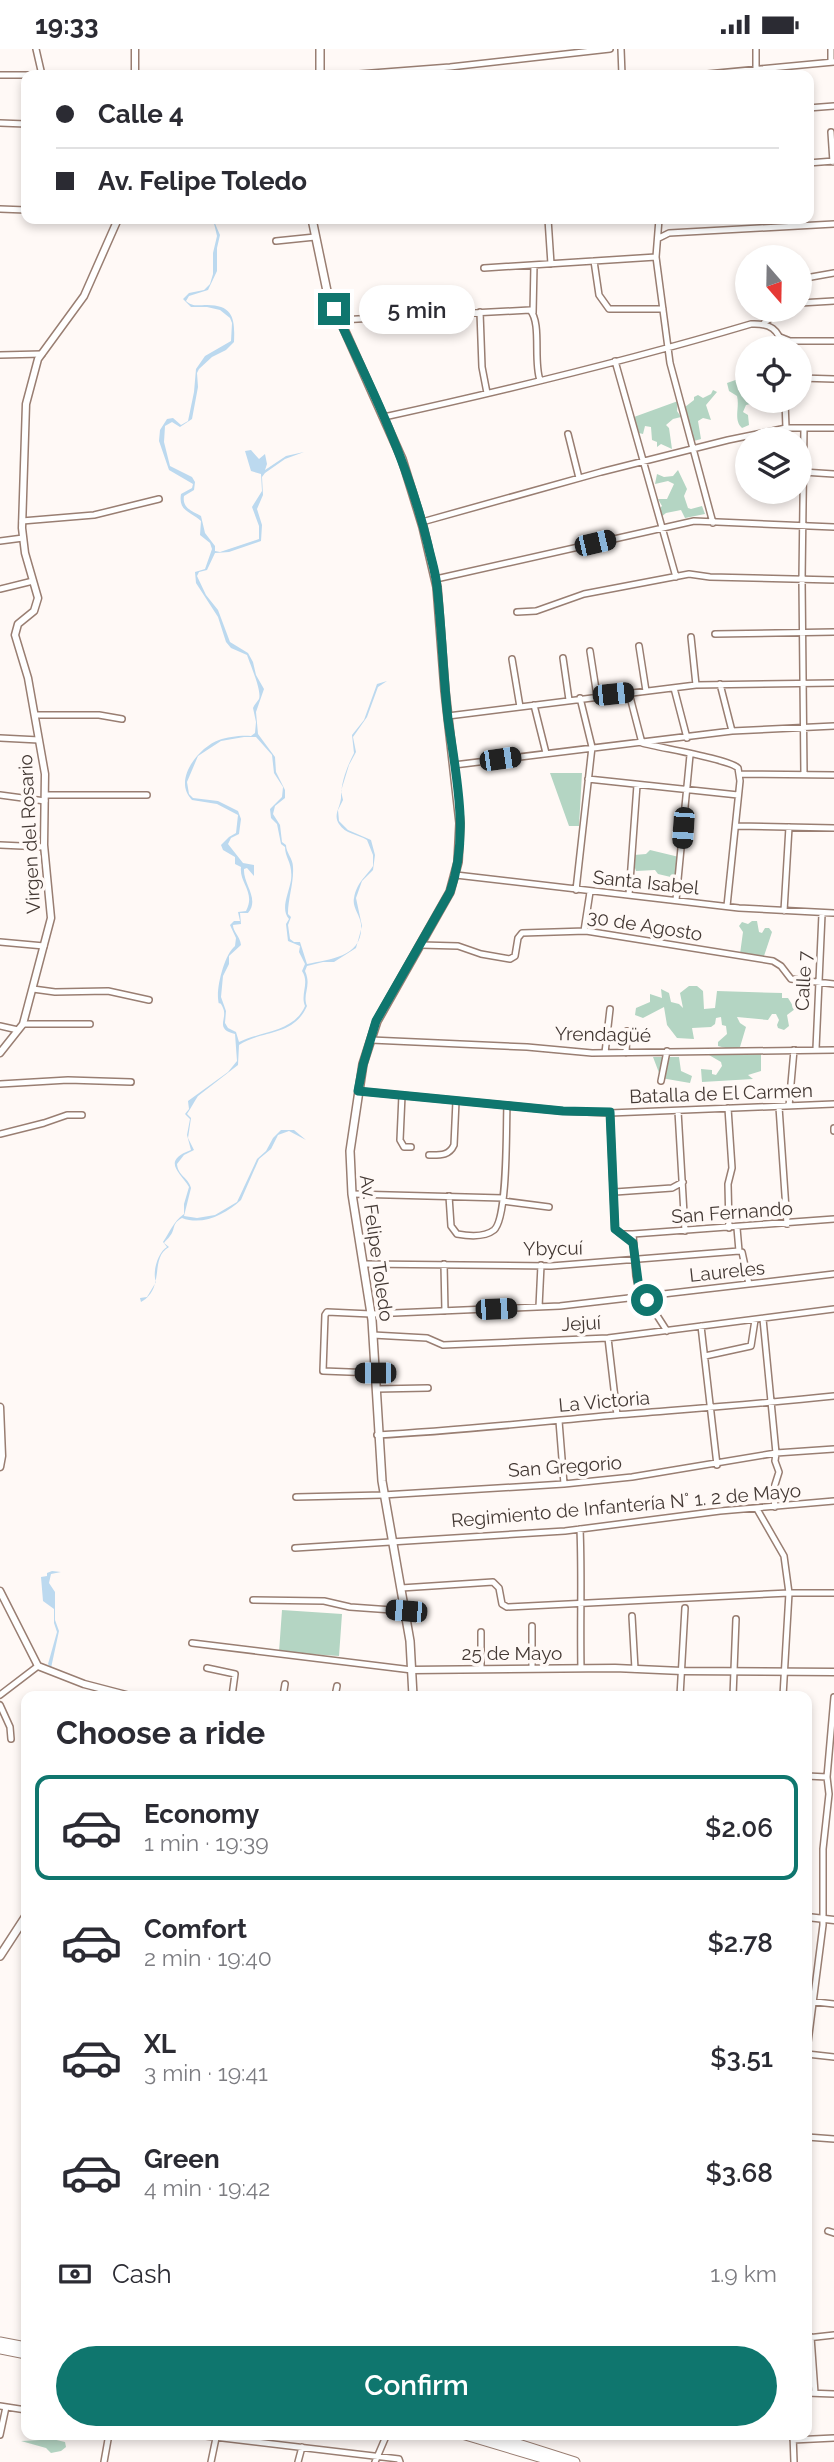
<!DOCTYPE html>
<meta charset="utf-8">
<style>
:root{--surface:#fff;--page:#f7f7f7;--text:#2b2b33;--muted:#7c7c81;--line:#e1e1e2;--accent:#0f766e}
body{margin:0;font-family:Raleway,sans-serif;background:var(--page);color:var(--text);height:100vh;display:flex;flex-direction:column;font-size:26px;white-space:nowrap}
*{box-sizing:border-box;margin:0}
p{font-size:23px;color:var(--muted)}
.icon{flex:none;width:38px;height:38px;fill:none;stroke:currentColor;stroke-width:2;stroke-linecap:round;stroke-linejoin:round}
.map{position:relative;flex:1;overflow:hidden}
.drawer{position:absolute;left:21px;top:1642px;width:791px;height:749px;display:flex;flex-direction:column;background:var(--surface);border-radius:14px;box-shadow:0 4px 10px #0003}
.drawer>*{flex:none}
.top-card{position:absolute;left:21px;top:21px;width:793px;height:154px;border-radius:14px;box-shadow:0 4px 10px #0003;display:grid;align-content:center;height:154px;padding:0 35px;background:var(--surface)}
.needle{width:46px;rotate:160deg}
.tools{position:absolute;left:735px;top:196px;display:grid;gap:14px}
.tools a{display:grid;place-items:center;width:77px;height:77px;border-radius:50%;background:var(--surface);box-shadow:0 4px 10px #0003;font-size:35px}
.end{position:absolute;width:32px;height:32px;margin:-16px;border:9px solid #0f766e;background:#fff;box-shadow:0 0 0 4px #fff}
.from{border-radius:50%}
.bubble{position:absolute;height:49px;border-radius:24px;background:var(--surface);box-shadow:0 4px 10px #0003;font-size:23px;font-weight:600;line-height:49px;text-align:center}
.car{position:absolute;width:21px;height:42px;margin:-21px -10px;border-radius:9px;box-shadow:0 0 5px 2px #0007;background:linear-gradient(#222 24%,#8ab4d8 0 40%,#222 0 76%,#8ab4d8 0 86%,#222 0)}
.top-card b{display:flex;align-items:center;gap:24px;height:66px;font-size:26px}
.top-card b+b{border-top:2px solid var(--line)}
.top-card i{width:18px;height:18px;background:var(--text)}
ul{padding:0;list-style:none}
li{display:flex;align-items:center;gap:21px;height:105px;margin:0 14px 10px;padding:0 21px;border:4px solid transparent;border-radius:14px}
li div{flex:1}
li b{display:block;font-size:26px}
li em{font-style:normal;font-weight:600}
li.selected{border-color:var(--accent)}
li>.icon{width:63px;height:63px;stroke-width:1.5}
h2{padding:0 35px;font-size:32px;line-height:84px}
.pay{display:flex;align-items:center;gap:18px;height:77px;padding:0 35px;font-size:26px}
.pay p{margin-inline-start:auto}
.button{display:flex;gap:14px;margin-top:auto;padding:14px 35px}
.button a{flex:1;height:80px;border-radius:42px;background:var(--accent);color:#fff;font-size:28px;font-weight:600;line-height:80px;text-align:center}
.status{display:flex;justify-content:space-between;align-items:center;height:49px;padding:0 35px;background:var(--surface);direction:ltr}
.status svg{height:19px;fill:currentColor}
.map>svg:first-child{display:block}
.green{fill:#b4d5c3}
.water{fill:#bcd9ef;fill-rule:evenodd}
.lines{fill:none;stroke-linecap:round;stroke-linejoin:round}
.minor-casing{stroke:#997e72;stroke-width:8}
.tertiary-casing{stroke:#997e72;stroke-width:9}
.secondary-casing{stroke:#997e72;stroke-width:10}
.trunk-casing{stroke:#997e72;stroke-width:11}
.minor{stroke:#fff;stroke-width:5}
.tertiary{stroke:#fff;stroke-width:6}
.secondary{stroke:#fff;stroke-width:7}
.trunk{stroke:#fff;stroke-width:9}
.route{stroke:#0f766e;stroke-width:9}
.labels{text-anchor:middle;stroke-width:7;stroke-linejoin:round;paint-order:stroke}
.street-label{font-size:19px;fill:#443934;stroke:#fff9f6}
</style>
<div class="status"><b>19:33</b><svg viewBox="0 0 49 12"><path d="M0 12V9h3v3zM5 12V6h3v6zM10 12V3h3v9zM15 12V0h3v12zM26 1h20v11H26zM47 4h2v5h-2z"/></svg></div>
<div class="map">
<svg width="834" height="2413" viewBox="0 0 834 2413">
<rect width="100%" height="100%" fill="#fff9f6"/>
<!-- green -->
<path class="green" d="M747,327V352H754L755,354L746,356L743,363L748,366L749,376L742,379C733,371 740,358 737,347L729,342L727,334Z
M713,341L717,343L706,356L711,371L703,369L698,372L701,390L694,392L685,358L694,351V348L698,346L703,349L711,345Z
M678,352L677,362L681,368L673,370L666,376L669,379L672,400L661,395L657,398V393L652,391L651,378L645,377L643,385L639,384L634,368Z
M678,421L687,440L684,447L688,459L691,460L702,457L705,465L685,469L681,461L666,464L661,468L658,461L662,457L658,450H667L674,435L668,432L655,435L657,425L664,428L673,427Z
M550,724H582L579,777H569Z
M650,801L679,808L675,829L658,825L655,821L636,822L633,813L634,806L646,805Z
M752,872H757L759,883L762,884L765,879H769L772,883L764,907L740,905L743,883L739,877L742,873L748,875Z
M689,937H697L703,942L704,960L715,959L717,942L782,944V949H788L795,960L787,966L789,977L784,981L778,979L777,976L779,971L776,965H772L768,971L737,968L740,974L746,978L740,998L733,1001L718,997V993L727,985L726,977L722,976L721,968L716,969L715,975L711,978L692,979L694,990L677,989L667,976L664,958L643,969L635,966L636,959L650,953V945L662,949L661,940L669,944L671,953L679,955L683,959L680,944Z
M761,1005V1022L748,1026L753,1030L702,1033L701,1020L712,1021V1025L716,1026L722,1017L721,1013L709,1006Z
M653,1008H679L681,1022L692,1027L690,1034L661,1029Z
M282,1561L342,1565L339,1607L279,1603Z
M41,2385H48V2389L65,2393L66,2398L61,2402L51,2404L46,2399L21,2392L40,2391Z"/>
<!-- water -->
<path class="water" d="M213,170L220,186L217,199V222L208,241L189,247L186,252C193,258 198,256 207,256C234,256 235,271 234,293L226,301L212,308L199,320L197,324L198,338L192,370L180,378L172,373L165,377L164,393L170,417L192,428L195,433L194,441L184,447C182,459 192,462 201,467L205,484L215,497V502L220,503L259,490V477L252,458L262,442L261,425L251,422L245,402L251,401L259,410L265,405L267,415L265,421L286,407L304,403L285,410L265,424L262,428L263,446L257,460L262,476L261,492L229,503L215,504L207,521L199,523L197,527L206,546L218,561L230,593L248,604L253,613L256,626L264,640L256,663L258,685L275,708L276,723L285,741V749L275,757L273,765L280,776L282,793L286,796C286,804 293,809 293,818C294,834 288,849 288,865L291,868L288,876L290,890L294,893H300L307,915C330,910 364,908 361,875C360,866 352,858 354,849C357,833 365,829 373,817V806L367,791C358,785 345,785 339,775C333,766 340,759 341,749C341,733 347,718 354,704L352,686L364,671L377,635L387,632L378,638L367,668L353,688L356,703L349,716L341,742L343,751L338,761L339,772L348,781L371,791L375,806L373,821L362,832L356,849L362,877L356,899L334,913H323L307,917L305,922C312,937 302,945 307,957C293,988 264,980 239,996L238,1016L198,1047C194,1053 191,1059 187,1065L191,1069L188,1089L194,1101L184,1106L177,1115C178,1127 188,1128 191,1139L184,1167L197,1169L215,1166L237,1153L257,1110L266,1102L273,1089L281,1081H294L306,1091L289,1082L278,1086L271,1100L259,1110L241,1151C226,1165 203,1177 182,1169C171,1175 176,1180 170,1187C168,1190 166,1191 164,1194L169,1198C149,1209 166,1239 141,1253L140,1249L147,1248L156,1233C152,1223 158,1203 167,1198L163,1193C170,1183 173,1173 184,1165V1155L189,1138C180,1123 161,1112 191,1101L187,1086L190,1070L185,1065L189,1060L188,1052L228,1023L237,1012L235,985C214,980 228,970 223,959C219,949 219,960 218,949C217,935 225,905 235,897L236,889L230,876L234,872H240L238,863L246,862C256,843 239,834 241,818L235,815V808L223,801L221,796L229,788L236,784L238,766L217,755L192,751C172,731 199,698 219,691C228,688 241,686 251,687L255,684L256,673L253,659C254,656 257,653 259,650C262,642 250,615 247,606L231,599L226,593L218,568L196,534L195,523L205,520L212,500L210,494L200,486L201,472C191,463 178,462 181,445L192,439L193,435L169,421L159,392L160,381L167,370L173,369L181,376L188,372L194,343L196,320L205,307L231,292L232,274L230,269L220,261L207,258H191L183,250L189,244L204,241L210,235L213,225V204L217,187ZM244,688H256L272,706L274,724L283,738L282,748L270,760L271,769L277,775L281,795L285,798C285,809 293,814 291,831C289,844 280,860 289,870L286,875L288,892L300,897L299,903L305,915L302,922C310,934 300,945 305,957C294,983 262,982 239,993L236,983L228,979L225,974L226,962L221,948L223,927L229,915V907L241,896C240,887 233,883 233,876L241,875L240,864H248C260,850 243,835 244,820L247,819L254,827V816L243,814L228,795L231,789L239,785L241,770L238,762L218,752L193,749L189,745L187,733L198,707L221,692Z
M52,1522L61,1523L51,1525L49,1534L55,1543V1571L59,1582L51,1619L48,1615L57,1583L54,1574V1560L43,1552L41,1528L47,1527V1524Z"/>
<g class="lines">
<!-- minor casing -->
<g class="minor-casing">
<path id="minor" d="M36,0L42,26
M621,0L622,26
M756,0V20
M831,13V0
M0,26H135
M346,26L450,18L610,0
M697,26L834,13
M808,59L834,57
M0,74L26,75
M831,83L833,113
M808,114L834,112
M0,160L26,161
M548,170L551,215
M659,170L656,208L670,314L713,474
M659,189L669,184L834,175
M276,192L315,188
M594,212L599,246L609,260H663
M484,219L656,208
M800,230L834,224
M800,254L834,252
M480,263L482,318L487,344
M533,264L534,216
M339,271L530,261C542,274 533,312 540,331
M764,274L773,267L776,261
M780,288L790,292H834
M0,306L42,305
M615,312L676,528
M800,329L834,330
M785,352L786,379H834
M384,368C507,341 630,311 751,275C770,274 779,280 783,299
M568,385L579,429
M803,423L834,425
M22,472L94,466L159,450
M422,473L601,423L728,391L786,379
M0,492L23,489
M436,530L694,472L834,478
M0,540L33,532
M517,563L536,562L584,545L689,525L710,528L834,531
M715,585L834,583
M691,588L696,636
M639,597L646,642
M590,602L597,647
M563,609L569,651
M512,610L520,658
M720,635L732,682
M674,639L687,689
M629,644L642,694C660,699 729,710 738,719L740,732L727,857
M534,656L546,704
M35,666H99L122,670
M448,667L696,636L834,634
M0,689L39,691
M454,716L732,682L834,677
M740,725L834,726
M804,725L802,531L804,379
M588,730L738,746
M0,746L45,752
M45,746H147
M736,777L834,779
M0,796L44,798
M456,826L739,859L834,864
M576,841L592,698L580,649
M629,846L637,736
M676,851L690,706
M784,862L789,778
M584,882L590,843
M0,893L44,897
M421,896L458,897L481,905L510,910L515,907L518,889L522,884L586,882L773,912L781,917L791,930L834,935
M33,940L55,943L108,942L149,951
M23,975H90
M0,977L18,981
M371,991L527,998L592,1004L834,1001
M816,1000L822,865
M605,1004L610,960
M626,1004L627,982
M661,1032L667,1002
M0,1035L68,1031L131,1033
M358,1042L563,1062L610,1064L834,1055
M402,1046L400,1091L404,1098H411
M789,1057L794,1001
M779,1058L787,1175
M728,1059L732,1119L728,1135L729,1179
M678,1062L685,1182
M610,1064L615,1180L621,1185H633L636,1227L640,1247
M834,1079V1082
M0,1085L44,1074L67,1066H82
M429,1106C440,1106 449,1107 454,1096L456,1052
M615,1143L672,1139L683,1133
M352,1145L503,1149
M449,1147L451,1177L457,1185C468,1187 484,1189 494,1181C508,1169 506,1078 507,1056
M503,1152L549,1158
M737,1179L739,1202
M633,1185L834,1170
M364,1215L551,1217L739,1202L742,1203L749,1235
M444,1215L445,1262
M649,1246L647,1256L658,1268L667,1282
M539,1258L541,1216
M763,1270L776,1404L775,1412L779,1423L773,1442L775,1458
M701,1277L717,1416
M373,1286L427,1289L443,1296L608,1289L834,1260
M608,1289L617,1366
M705,1307L751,1297L755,1271
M375,1324L323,1322L325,1266L327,1263L371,1265L560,1257L834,1225
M376,1340L428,1339
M559,1372L564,1435
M377,1386C457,1382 537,1373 616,1366C689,1360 761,1355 834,1347
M296,1448L383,1446L564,1435L632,1428L776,1404L834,1400
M757,1460L784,1507L789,1544L783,1647
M580,1480C582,1526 580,1572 581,1619
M295,1499L565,1482L720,1462L834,1452
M401,1539L493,1533L499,1539L502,1555L507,1558L789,1544H834
M253,1551L324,1552L350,1558L406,1562
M632,1567L635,1620
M481,1583V1620
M192,1594L412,1621
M207,1619L235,1625L232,1647
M532,1619V1577
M0,1646L38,1617
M283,1647L285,1635
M335,1647L337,1637
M680,1647L685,1559
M733,1647L736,1570
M0,1656L10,1678L11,1690
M807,1727L827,1728
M807,1952L834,1955
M807,2001L823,1876V1800L829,1745L827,1728L834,1648
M807,2005L834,2008
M807,2088L834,2090
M828,2182L834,2184
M811,2288L815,2344
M807,2289L834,2286
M807,2344L834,2345
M0,2357L26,2361
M189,2385L399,2410L400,2413
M793,2385L794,2413
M0,2386L6,2358
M793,2391L834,2389
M104,2413L109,2385
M211,2413L216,2389
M298,2413L302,2398
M375,2413L387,2385"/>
</g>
<!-- tertiary casing -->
<g class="tertiary-casing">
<path id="tertiary" d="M135,0V26
M0,1004L23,975L51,869L44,796L45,725L28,629L15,586L18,575L34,562L38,549L25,504L22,479L26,355L38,310L84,247L118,170
M0,1358L2,1407L0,1418
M0,1542L38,1617L84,1635L130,1647
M412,1621L615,1619L682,1622L834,1623
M807,1868L834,1871"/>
</g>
<!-- secondary casing -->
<g class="secondary-casing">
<path id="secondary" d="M320,26V0
M312,170L327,242L402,410L423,478L437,538L445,642L460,774L458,813L450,843L377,972L363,1015L350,1102L352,1145L372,1271L382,1432L410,1592L413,1647
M0,1907L26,1867"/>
</g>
<!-- trunk casing -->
<g class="trunk-casing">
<path id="trunk" d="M0,2293L26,2298
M0,2300L26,2305
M462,2385L556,2413
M487,2385L575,2413"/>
</g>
<!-- minor -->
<use href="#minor" class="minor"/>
<!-- tertiary -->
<use href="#tertiary" class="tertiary"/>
<!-- secondary -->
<use href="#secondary" class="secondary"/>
<!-- trunk -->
<use href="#trunk" class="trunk"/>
</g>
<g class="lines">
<!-- route -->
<path class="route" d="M334,260C371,337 408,413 428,496C431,510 436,524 437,538C442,581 443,626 448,670C456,726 470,788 450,843L376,972L363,1016L358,1042L563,1062L610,1063L615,1180L633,1194L640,1247L649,1246L647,1251"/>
</g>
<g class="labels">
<!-- street labels -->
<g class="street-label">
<text transform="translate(29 785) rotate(-93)" y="7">Virgen del Rosario</text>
<text transform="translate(646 833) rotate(6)" y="7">Santa Isabel</text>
<text transform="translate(645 876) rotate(9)" y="7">30 de Agosto</text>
<text transform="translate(803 932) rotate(-87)" y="7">Calle 7</text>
<text transform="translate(603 985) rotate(1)" y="7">Yrendagüé</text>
<text transform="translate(721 1044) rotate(-2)" y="7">Batalla de El Carmen</text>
<text transform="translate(732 1163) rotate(-4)" y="7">San Fernando</text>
<text transform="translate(377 1199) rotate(82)" y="7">Av. Felipe Toledo</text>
<text transform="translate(553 1199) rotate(-1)" y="7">Ybycuí</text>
<text transform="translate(727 1222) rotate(-6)" y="7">Laureles</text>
<text transform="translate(581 1274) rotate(-3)" y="7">Jejuí</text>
<text transform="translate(604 1352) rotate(-5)" y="7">La Victoria</text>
<text transform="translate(565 1417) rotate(-4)" y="7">San Gregorio</text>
<text transform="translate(626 1456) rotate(-5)" y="7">Regimiento de Infantería N° 1. 2 de Mayo</text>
<text x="512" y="1611">25 de Mayo</text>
</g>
</g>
</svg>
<div class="tools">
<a><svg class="needle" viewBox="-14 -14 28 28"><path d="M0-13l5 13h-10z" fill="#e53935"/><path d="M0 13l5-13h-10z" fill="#7c7c81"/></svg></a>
<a><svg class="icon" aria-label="locate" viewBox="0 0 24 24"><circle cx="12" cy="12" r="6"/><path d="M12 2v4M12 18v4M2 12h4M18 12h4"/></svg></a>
<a><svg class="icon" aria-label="layers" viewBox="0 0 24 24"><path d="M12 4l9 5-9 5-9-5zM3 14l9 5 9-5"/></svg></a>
</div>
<i class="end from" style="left:647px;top:1251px"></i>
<i class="end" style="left:334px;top:260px"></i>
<div class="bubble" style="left:359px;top:236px;width:116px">5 min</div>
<i class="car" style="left:595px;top:494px;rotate:77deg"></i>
<i class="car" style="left:613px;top:645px;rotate:84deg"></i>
<i class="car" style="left:500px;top:710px;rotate:82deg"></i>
<i class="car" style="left:683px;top:779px;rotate:184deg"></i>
<i class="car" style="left:496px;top:1260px;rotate:88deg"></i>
<i class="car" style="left:375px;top:1324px;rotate:270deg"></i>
<i class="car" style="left:406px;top:1562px;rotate:275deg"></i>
<div class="top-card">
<b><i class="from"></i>Calle 4</b>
<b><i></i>Av. Felipe Toledo</b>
</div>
<section class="drawer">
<h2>Choose a ride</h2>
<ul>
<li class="selected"><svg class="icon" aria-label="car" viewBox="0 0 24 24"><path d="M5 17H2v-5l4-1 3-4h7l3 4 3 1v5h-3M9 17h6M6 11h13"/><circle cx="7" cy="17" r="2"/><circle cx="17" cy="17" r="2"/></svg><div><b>Economy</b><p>1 min · 19:39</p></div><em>$2.06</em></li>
<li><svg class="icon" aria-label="car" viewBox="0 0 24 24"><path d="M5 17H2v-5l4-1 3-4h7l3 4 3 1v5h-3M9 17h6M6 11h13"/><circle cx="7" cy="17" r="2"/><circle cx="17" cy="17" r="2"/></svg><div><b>Comfort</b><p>2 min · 19:40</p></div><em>$2.78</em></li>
<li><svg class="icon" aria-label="car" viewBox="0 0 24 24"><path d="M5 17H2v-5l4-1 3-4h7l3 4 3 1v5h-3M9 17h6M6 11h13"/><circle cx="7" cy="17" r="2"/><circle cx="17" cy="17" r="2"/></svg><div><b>XL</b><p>3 min · 19:41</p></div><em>$3.51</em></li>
<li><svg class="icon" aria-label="car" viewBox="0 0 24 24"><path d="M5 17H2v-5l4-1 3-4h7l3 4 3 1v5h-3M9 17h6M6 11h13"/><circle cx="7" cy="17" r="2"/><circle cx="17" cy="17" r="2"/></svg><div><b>Green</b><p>4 min · 19:42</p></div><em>$3.68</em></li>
</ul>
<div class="pay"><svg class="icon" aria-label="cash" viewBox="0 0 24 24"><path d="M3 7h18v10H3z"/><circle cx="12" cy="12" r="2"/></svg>Cash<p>1.9 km</p></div>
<div class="button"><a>Confirm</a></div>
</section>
</div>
